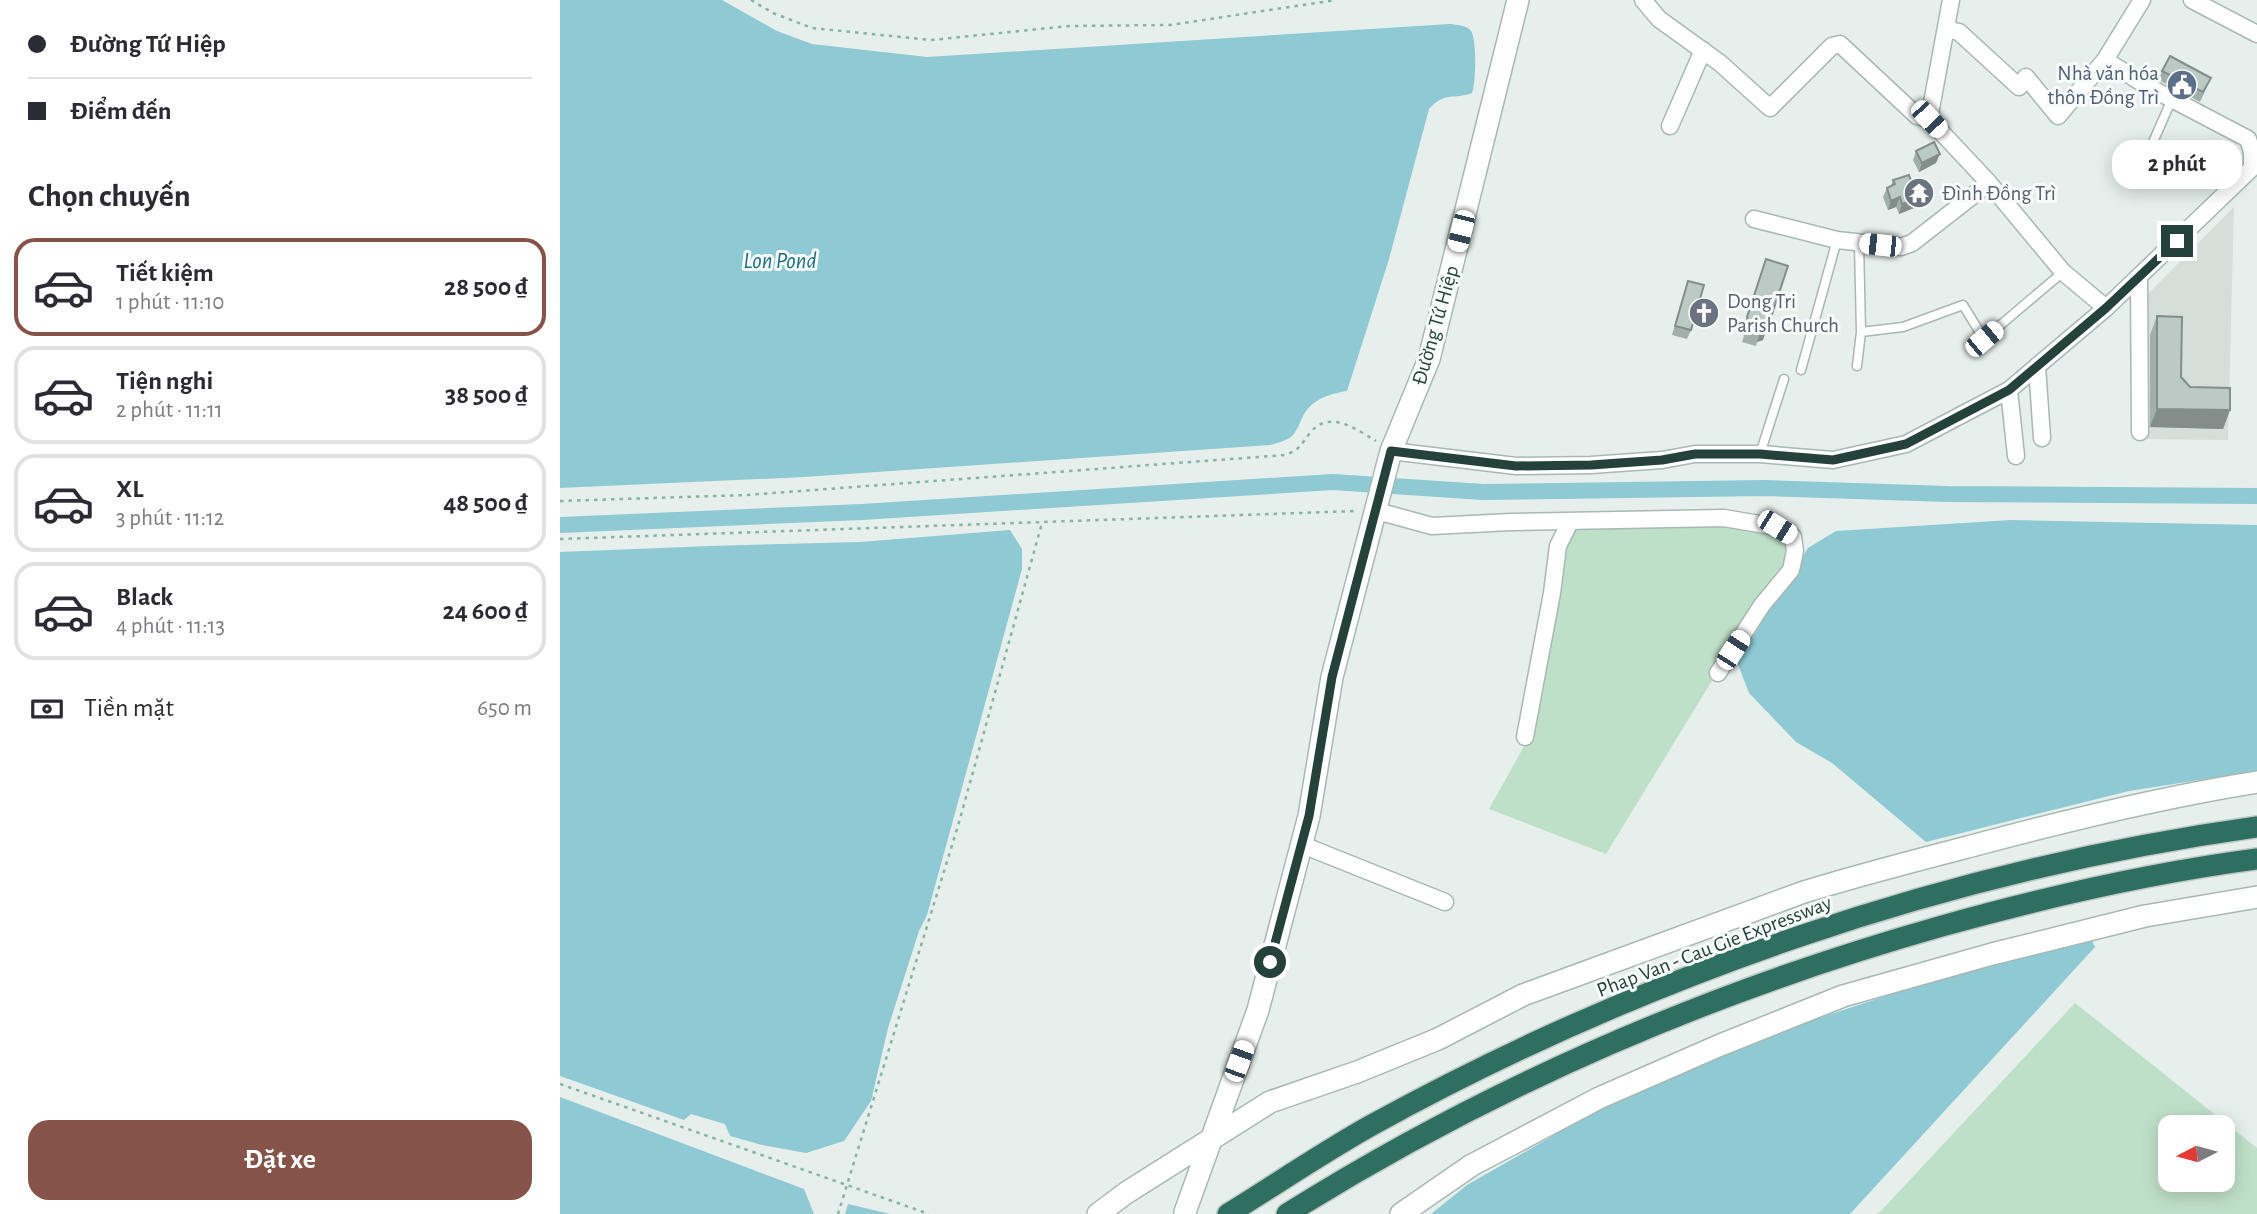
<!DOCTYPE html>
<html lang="vi">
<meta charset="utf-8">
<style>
:root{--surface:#fff;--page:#f7f7f7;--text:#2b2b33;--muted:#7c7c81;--line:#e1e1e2;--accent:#855347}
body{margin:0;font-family:"Alegreya Sans",sans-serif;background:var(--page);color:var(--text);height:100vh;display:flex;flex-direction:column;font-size:26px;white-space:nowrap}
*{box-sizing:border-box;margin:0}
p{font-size:23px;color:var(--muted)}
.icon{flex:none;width:38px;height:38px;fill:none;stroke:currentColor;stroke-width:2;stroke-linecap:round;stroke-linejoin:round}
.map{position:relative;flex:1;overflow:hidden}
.details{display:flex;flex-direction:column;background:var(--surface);width:560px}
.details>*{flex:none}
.banner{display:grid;align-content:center;height:154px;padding:0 28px;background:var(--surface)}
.needle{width:46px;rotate:264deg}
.tools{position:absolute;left:1598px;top:1115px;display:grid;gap:14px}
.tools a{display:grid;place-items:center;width:77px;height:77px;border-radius:14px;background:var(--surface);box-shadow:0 4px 18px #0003;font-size:35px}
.end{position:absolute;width:32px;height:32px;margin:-16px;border:9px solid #24423a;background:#fff;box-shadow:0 0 0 4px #fff}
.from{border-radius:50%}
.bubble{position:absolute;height:49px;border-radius:21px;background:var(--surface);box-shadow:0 4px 18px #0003;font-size:23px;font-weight:700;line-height:49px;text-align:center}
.car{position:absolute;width:21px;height:42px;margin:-21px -10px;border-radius:9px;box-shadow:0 0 5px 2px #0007;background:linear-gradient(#fff 24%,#345 0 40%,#fff 0 76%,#345 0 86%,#fff 0)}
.banner b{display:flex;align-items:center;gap:24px;height:66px;font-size:26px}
.banner b+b{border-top:2px solid var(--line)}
.banner i{width:18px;height:18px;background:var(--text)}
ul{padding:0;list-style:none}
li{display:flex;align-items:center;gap:21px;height:98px;margin:0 14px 10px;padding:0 14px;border:4px solid var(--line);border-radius:21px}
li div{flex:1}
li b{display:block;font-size:26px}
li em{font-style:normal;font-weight:700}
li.selected{border-color:var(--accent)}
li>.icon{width:63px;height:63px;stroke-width:1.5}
h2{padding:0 28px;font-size:32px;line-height:84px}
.pay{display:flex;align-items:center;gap:18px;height:77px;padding:0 28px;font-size:26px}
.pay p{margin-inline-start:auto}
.button{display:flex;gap:14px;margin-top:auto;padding:14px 28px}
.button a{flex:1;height:80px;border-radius:21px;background:var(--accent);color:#fff;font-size:28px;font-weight:700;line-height:80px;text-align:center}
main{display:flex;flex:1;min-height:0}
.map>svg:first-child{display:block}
.built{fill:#d4dfda}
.green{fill:#bfe0c8;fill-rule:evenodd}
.water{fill:#8ec9d4}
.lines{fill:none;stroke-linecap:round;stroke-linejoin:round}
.canal{stroke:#8ec9d4;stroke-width:16}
.service-casing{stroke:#a8b8b2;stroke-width:11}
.minor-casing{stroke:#a8b8b2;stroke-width:19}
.tertiary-casing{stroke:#a8b8b2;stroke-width:24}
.motorway-casing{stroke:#c2cac8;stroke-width:24}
.path{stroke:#86b3a5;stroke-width:2.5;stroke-dasharray:3.5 5;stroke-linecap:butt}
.service{stroke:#fff;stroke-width:8}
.minor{stroke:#fff;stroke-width:16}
.tertiary{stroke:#fff;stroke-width:21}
.motorway{stroke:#2f6f62;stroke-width:21}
.wall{fill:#a1aea9}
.shaded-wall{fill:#838d89}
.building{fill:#bbcac4;stroke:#838d89;stroke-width:2}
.route{stroke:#24423a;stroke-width:9}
.labels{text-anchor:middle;stroke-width:6;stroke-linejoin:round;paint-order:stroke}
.service-label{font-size:21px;fill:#4e5e75;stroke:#f7fbf9;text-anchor:end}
.worship-label{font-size:21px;fill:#5b616d;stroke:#f7fbf9;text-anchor:start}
.street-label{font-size:21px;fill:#24423a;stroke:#f7fbf9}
.water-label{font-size:23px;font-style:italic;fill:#1c6f80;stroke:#f7fbf9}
</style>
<main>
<section class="details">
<div class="banner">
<b><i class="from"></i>Đường Tứ Hiệp</b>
<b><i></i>Điểm đến</b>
</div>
<h2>Chọn chuyến</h2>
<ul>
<li class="selected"><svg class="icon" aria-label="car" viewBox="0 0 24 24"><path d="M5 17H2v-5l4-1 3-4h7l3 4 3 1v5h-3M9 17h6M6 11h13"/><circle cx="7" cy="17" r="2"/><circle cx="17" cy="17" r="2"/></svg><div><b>Tiết kiệm</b><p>1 phút · 11:10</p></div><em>28 500 ₫</em></li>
<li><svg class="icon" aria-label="car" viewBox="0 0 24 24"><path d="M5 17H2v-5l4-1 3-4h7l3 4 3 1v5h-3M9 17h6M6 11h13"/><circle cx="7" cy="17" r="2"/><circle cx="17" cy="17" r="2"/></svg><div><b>Tiện nghi</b><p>2 phút · 11:11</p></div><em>38 500 ₫</em></li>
<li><svg class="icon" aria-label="car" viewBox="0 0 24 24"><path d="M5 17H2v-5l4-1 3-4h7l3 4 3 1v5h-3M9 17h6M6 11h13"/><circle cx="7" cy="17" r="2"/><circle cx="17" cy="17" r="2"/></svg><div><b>XL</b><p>3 phút · 11:12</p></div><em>48 500 ₫</em></li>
<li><svg class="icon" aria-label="car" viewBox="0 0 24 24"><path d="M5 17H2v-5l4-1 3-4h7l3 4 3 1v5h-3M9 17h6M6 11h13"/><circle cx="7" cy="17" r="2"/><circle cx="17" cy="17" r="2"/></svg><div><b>Black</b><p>4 phút · 11:13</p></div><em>24 600 ₫</em></li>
</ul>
<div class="pay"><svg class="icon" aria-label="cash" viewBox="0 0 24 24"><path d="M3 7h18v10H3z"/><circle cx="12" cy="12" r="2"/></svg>Tiền mặt<p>650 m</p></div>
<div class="button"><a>Đặt xe</a></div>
</section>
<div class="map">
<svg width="1697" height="1214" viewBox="0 0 1697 1214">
<rect width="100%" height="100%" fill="#e6efeb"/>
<!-- built -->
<path class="built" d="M1674,207L1668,440L1580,439L1583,299Z"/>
<!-- green -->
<path class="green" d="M1016,525L1205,528L1229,540L1224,563L1046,854L929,809L977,723L1004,554Z
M1515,1003L1697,1148V1214H1318ZM1662,1127V1180H1610V1127Z"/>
<!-- water -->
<path class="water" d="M0,0H162L217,31L252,44L367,57L890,24C897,25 907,25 911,31C917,40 916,82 912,93C893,100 885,91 869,109L829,259L787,391C769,394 752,399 743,416C740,422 737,431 732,436C726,441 717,443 710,445L244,477L0,488Z
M1451,520L1697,525V771L1569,791L1366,842L1272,763L1236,742L1189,693L1177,662L1248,548L1276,531Z
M450,530L462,549V569L367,915L359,931L328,1028L311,1101L284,1141L246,1153L202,1145L170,1136L165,1124L131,1114L124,1120L0,1076V552L150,546L300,542Z
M1531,939L1535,947L1290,1214H871L907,1185L1047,1105L1191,1040L1360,985Z
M0,1097L244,1189L254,1214H0Z
M288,1204L330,1214H285Z"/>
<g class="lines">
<!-- canal -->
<path class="canal" d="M0,525L302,512L773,482L923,492L1204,488L1387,494L1697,496"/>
<!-- service casing -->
<g class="service-casing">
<path id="service" d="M1575,183L1612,99
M1301,332L1343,327L1403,305L1424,339L1503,272
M1297,366L1301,332L1299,243
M1241,370L1277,240
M1200,454L1224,379"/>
</g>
<!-- minor casing -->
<g class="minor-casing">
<path id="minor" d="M1083,0L1099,19L1160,63L1210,108L1272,46L1280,44L1357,116L1369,119L1429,183L1503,272L1546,308
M1632,0L1697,34
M1386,29L1399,32L1459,87L1466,77L1498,116L1545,60L1582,0
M1369,119L1391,0
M1110,126L1143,50
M1194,219L1277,240L1341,247L1352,243L1429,183
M1579,277L1580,432
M1477,366L1482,438
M1449,390L1456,456
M831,451L956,466L1031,465L1102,460L1135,454H1200L1273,460L1346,444L1449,390L1546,308L1692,168V152L1688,139L1587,86L1545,60
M817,511L872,526L951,522L1164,518L1217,527L1233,537L1235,551L1231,570L1202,605L1158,673
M965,737L992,593L998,546L1010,522
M740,844L885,902"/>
</g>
<!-- tertiary casing -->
<g class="tertiary-casing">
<path id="tertiary" d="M625,1212L698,1010L749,816L772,677L831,451L869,359L958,0
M538,1214L566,1193L710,1102L797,1072L878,1039L963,995L1244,892C1302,874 1361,859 1419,844C1512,819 1602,797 1697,782
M841,1214L912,1165L1039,1098L1158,1046L1283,996L1432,954L1585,916L1697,897"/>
</g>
<!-- motorway casing -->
<g class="motorway-casing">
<path id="motorway" d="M668,1214C715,1185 762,1153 810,1126C1084,975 1388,870 1697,827
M727,1214C931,1086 1152,991 1382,926C1486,897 1590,873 1697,859"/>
</g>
<!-- path -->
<path class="path" d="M191,0L213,13L252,28L371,40L509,26L610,25L776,0
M0,501L186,495L725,455C740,450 741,444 750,433C769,409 796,429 816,441
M0,539L796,511
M0,1084L369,1214
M278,1214L398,826L482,523"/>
<!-- service -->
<use href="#service" class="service"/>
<!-- minor -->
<use href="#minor" class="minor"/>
<!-- tertiary -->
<use href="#tertiary" class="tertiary"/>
<!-- motorway -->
<use href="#motorway" class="motorway"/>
</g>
<!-- wall -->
<path class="wall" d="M1602,71L1647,87L1640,102L1599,80Z
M1356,151L1376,163L1359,172L1353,160Z
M1333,180L1357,199L1354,208L1339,214L1336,207L1328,210L1323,197L1327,188L1331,186Z
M1206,259L1203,340L1197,342L1196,346L1182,342L1184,336L1182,331Z
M1128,281L1131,330L1127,339L1112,335Z
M1597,316L1621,377L1630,387L1670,410L1663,429L1590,427V335Z"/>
<!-- shaded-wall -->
<path class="shaded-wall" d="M1380,154L1376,163L1359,172L1362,163Z
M1340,197L1336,207L1328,210L1331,201Z
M1357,199L1354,208L1339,214L1342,204Z
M1208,326L1203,340L1197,342L1202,328Z
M1597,409L1670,410L1663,429L1590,427Z"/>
<!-- building -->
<path class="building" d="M1610,56L1651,78L1643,92L1602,71Z
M1374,142L1380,154L1362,163L1356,151Z
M1349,175L1357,199L1342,204L1340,197L1331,201L1327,188L1335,184L1333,180Z
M1206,259L1228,266L1208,326L1202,328L1201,332L1187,328L1189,323L1187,317Z
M1128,281L1144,285L1131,330L1115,326Z
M1597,316L1622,317L1621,377L1630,387L1670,388V410L1597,409Z"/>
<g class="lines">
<!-- route -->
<path class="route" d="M710,962L749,816L772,677L831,451L956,466L1031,465L1102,460L1135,454H1200L1273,460L1346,444L1449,390L1546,308L1617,241"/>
</g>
<!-- icons -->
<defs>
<g id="civic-disc" transform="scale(1.575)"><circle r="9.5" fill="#5c6f8a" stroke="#f7fbf9"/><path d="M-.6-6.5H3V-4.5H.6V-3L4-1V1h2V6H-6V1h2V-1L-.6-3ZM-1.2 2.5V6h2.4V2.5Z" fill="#fff"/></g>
<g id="temple-disc" transform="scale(1.575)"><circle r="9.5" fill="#6b7280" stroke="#f7fbf9"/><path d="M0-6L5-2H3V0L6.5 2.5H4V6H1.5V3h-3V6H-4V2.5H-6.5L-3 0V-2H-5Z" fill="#fff"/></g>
<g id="church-disc" transform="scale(1.575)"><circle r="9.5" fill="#6b7280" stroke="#f7fbf9"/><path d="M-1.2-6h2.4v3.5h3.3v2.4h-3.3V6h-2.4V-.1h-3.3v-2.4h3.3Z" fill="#fff"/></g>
</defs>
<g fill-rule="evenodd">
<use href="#civic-disc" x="1622" y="85"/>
<use href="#temple-disc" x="1359" y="193"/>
<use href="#church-disc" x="1144" y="313"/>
</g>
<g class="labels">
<!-- service labels -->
<g class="service-label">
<text x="1599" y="80">Nhà văn hóa<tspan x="1599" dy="24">thôn Đồng Trì</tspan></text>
</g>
<!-- worship labels -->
<g class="worship-label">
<text x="1382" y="200">Đình Đồng Trì</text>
<text x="1167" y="308">Dong Tri<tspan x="1167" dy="24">Parish Church</tspan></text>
</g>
<!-- street labels -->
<g class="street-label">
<text transform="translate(875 325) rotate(-74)" y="7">Đường Tứ Hiệp</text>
<text transform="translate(1154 946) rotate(-21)" y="7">Phap Van - Cau Gie Expressway</text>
</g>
<!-- water labels -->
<g class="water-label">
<text x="220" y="268">Lon Pond</text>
</g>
</g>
</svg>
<div class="tools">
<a><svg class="needle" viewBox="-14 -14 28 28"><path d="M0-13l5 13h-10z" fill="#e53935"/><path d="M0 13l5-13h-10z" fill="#7c7c81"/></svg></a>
</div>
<i class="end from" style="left:710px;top:962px"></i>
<i class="end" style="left:1617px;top:241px"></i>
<div class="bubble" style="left:1552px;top:140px;width:130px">2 phút</div>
<i class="car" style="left:1369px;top:119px;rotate:137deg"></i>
<i class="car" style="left:901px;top:231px;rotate:194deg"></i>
<i class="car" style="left:1320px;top:245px;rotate:276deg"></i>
<i class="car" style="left:1424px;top:339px;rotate:50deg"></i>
<i class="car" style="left:1217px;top:527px;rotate:122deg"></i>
<i class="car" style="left:1173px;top:650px;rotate:33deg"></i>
<i class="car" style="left:679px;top:1061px;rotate:20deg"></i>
</div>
</main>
